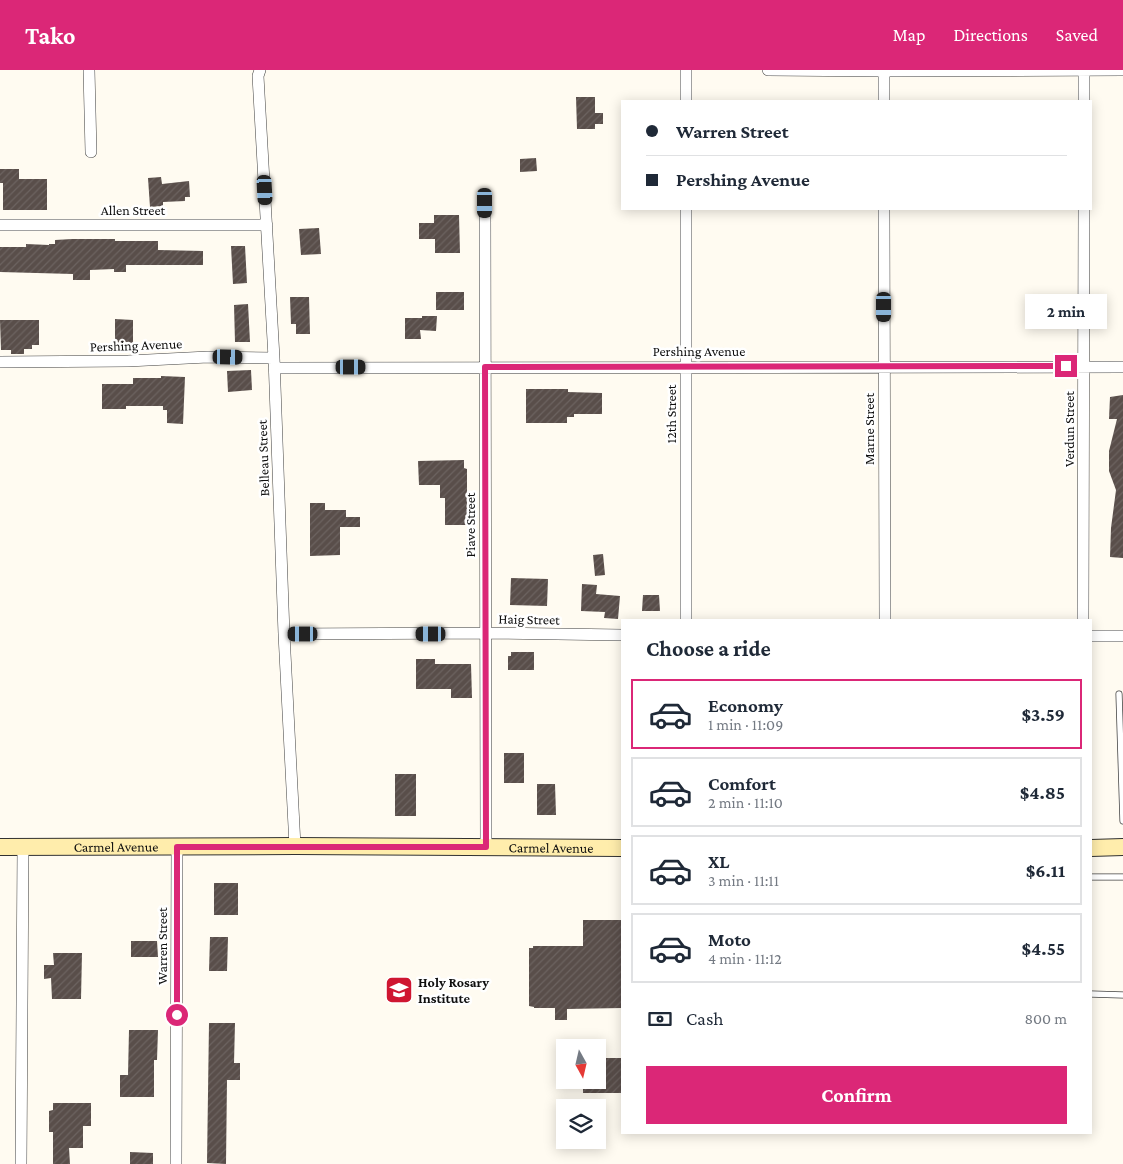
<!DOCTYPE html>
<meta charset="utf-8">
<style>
:root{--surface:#fff;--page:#f2f2f3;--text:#1f2937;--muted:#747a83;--line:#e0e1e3;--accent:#db2777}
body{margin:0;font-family:"Crimson Pro",serif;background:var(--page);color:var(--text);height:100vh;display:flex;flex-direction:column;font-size:19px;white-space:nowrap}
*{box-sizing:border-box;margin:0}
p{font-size:16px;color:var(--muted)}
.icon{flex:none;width:28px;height:28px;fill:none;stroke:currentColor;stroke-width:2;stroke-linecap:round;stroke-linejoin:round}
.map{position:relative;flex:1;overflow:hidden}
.panel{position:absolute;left:621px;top:549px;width:471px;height:515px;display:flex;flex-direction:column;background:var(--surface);border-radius:0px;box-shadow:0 2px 12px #0003}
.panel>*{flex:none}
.hud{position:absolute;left:621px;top:30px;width:471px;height:110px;border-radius:0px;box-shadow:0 2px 12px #0003;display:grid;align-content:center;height:110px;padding:0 25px;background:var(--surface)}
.needle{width:32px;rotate:172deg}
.fabs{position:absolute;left:556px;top:969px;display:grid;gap:10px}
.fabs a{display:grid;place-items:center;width:50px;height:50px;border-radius:0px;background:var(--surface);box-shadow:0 2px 12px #0003;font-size:25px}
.end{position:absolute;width:22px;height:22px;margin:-11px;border:6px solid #db2777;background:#fff;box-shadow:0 0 0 2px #fff}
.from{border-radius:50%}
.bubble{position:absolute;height:35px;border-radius:0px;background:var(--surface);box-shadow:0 2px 12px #0003;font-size:16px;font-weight:700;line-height:35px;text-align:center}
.car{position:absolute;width:15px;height:30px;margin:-15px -8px;border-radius:6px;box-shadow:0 0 4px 1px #0007;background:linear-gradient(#222 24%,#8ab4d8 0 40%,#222 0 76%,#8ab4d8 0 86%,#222 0)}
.hud b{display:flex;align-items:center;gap:18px;height:48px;font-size:19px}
.hud b+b{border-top:1px solid var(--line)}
.hud i{width:12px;height:12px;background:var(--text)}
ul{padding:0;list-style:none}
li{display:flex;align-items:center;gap:15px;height:70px;margin:0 10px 8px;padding:0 15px;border:2px solid var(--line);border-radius:0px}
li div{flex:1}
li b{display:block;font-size:19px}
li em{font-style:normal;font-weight:700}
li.selected{border-color:var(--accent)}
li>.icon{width:45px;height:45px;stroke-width:1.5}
h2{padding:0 25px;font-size:22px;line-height:60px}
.pay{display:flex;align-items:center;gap:12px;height:55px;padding:0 25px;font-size:19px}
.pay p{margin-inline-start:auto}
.button{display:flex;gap:10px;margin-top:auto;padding:10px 25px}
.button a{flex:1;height:58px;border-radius:0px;background:var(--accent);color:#fff;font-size:20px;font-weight:700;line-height:58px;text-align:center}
header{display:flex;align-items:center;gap:30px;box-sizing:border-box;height:70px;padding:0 25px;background:var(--accent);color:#fff}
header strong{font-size:24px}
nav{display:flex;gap:28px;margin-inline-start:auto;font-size:18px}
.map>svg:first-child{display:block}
.building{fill:url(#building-hatch)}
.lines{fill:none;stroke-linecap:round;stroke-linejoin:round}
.lane-casing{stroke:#424242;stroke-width:7}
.street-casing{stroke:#424242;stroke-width:12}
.secondary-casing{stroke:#313131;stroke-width:18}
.lane{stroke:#fff;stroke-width:5.5}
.street{stroke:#fff;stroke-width:11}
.secondary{stroke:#ffedac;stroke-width:16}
.route{stroke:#db2777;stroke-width:6}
.labels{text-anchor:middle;stroke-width:5;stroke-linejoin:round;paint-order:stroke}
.street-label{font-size:14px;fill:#0f0f0f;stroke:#fff}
.poi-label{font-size:14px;font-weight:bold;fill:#0f0f0f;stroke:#fff;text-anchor:start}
</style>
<header>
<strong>Tako</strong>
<nav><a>Map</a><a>Directions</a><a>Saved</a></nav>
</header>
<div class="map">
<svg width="1123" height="1094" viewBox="0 0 1123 1094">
<defs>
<pattern id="building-hatch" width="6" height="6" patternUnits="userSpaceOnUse" patternTransform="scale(1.25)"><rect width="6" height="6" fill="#594e4a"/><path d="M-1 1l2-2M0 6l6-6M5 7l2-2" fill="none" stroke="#6c6360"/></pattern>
</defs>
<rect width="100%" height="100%" fill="#fffbf1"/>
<!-- building -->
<path class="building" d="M576,27H595V43H603V54H595V59H577Z
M536,88L537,101L520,102V89Z
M0,99H19V109H47V140H3V113H0Z
M161,107L162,114L189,111L190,127H185V131L163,132V136L150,137L148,108Z
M434,145H459L460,183H435V169H419V153H434Z
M319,158L321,184L301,185L299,159Z
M72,169H115V171H158V180L203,181V195H126V202H114V199L90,200V210H73V204L0,202V177H26V174L49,175V174H55V170Z
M231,176H245L247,213L233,214Z
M436,222H464V240H436Z
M290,227H309L310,264H296V254H291Z
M248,234L250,272H235L234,235Z
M422,246H437L436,261L420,260L421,269H405V248H422Z
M115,249L133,250V275H115Z
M0,250H39V275H32V279H24V284H11V280H1Z
M251,300L252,320L228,322L227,301Z
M161,306L185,307L183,354L167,353V340H163V336H126V339H102V314H133V308H161Z
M526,319H568V322L602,323V344H574V347H567V353H526Z
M1123,325V488L1110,487L1111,458L1116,420L1109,401V381L1117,349H1109L1110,327Z
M464,390V398L467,399V439H470V453H466V455H445V428H440V415H419L418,391Z
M310,433H325V440H346V447H360V457H340V485L310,486Z
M603,484L605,505L595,506L593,485Z
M511,508L548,509L547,536L510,535Z
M582,514L597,515L596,524L620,526L618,549L604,548L605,542L581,541Z
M643,525H659L660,541H642Z
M511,582H534V600H508V586H511Z
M416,589H435V594H471L472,628H451V619H416Z
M504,683H524V713H504Z
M395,704H416V746H395Z
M537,714H555L556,745H537Z
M214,813H238V845H214Z
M583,850H622V938L567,939V950H555V938H534V937L529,936V878H533V876H583Z
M210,867H228L227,901H209Z
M131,871H157L158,887H131Z
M53,883H82L81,929H52L51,908L44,909V895H54Z
M209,953H235L234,993H240V1010H227L226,1094L207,1093Z
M129,960H158L157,990H154V1027H120V1005H128Z
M598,988H622V1023H583V1010H598Z
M53,1033H91V1056H83V1078H69L70,1094H53V1062H49V1041L53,1040Z
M130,1082L153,1083V1094H130Z"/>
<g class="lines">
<!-- lane casing -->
<g class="lane-casing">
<path id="lane" d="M1119,624L1123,751
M1091,807H1123
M1091,924L1123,925"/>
</g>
<!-- street casing -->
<g class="street-casing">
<path id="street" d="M89,0L91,82
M260,0L258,6L274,288L284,564L295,776
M768,0L884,1L1123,0
M1084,0V31
M686,31V0
M884,31V0
M485,133L486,777
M884,139L885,550
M0,155H267
M0,292L128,291L208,287L274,288
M274,298L1123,297
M686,550V139
M1083,550L1084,139
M284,564L486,563L622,565
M1091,566H1123
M21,1094L23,777
M176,1094L177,777"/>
</g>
<!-- secondary casing -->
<g class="secondary-casing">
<g id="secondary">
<path id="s1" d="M0,777L295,776L622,778"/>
<path d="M1091,778L1123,777"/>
</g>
</g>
<!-- lane -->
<use href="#lane" class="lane"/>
<!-- street -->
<use href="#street" class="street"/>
<!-- secondary -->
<use href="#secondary" class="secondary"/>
</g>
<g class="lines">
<!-- route -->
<path class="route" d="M177,945V777H486L485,297L1066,296"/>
</g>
<!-- icons -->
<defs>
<g id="school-square" transform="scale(1.4375)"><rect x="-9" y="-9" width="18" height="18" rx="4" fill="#cf1631" stroke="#fff"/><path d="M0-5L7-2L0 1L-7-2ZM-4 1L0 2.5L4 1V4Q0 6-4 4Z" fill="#fff"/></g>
</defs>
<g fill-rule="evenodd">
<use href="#school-square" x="399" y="920"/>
</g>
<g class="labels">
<!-- street labels -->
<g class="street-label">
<text x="133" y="145">Allen Street</text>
<text transform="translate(136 275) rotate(-2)" y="5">Pershing Avenue</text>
<text x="699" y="286">Pershing Avenue</text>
<text transform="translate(671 344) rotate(-90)" y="5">12th Street</text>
<text transform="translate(869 359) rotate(-90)" y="5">Marne Street</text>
<text transform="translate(1069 359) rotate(-90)" y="5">Verdun Street</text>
<text transform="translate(263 388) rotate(-92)" y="5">Belleau Street</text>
<text transform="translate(470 455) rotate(-90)" y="5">Piave Street</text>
<text transform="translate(529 549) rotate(1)" y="5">Haig Street</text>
<text dy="5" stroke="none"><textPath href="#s1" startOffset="116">Carmel Avenue</textPath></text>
<text dy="5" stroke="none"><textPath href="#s1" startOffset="551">Carmel Avenue</textPath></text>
<text transform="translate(162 876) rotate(-90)" y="5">Warren Street</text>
</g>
<!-- poi labels -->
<g class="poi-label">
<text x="418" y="917">Holy Rosary<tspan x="418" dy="16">Institute</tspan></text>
</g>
</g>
</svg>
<div class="fabs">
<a><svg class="needle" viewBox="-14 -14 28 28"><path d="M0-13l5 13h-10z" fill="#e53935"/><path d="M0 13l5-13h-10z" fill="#747a83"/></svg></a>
<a><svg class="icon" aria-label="layers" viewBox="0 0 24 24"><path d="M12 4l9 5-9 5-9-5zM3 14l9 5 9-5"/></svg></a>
</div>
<i class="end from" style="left:177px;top:945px"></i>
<i class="end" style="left:1066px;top:296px"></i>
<div class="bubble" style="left:1025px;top:224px;width:82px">2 min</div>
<i class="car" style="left:265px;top:120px;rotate:177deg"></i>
<i class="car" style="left:485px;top:133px;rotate:180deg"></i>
<i class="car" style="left:884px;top:237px;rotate:180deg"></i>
<i class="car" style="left:228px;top:287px;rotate:91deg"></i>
<i class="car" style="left:351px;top:297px;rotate:90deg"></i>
<i class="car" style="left:303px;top:564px;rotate:270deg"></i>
<i class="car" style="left:431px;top:564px;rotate:270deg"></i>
<div class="hud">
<b><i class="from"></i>Warren Street</b>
<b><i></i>Pershing Avenue</b>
</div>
<section class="panel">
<h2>Choose a ride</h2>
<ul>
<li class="selected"><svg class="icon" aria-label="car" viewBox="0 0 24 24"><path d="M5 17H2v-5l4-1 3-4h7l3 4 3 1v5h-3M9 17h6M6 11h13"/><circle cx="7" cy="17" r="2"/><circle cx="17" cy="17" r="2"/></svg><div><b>Economy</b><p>1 min · 11:09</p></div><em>$3.59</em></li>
<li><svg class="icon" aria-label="car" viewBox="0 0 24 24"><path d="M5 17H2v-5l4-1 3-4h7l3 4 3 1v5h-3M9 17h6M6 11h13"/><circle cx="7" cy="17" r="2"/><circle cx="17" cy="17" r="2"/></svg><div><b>Comfort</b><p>2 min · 11:10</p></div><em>$4.85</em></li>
<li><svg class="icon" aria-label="car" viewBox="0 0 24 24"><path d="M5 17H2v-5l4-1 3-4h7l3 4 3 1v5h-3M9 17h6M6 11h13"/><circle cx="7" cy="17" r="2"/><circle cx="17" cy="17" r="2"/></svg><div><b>XL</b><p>3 min · 11:11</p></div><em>$6.11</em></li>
<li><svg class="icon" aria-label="car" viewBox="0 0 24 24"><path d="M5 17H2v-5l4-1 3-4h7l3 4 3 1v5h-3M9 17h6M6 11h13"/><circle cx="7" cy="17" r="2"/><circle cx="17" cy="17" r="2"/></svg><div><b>Moto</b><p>4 min · 11:12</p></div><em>$4.55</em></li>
</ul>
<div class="pay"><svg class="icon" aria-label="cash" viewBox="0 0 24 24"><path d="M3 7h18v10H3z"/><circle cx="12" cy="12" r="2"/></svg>Cash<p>800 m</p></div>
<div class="button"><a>Confirm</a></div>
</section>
</div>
